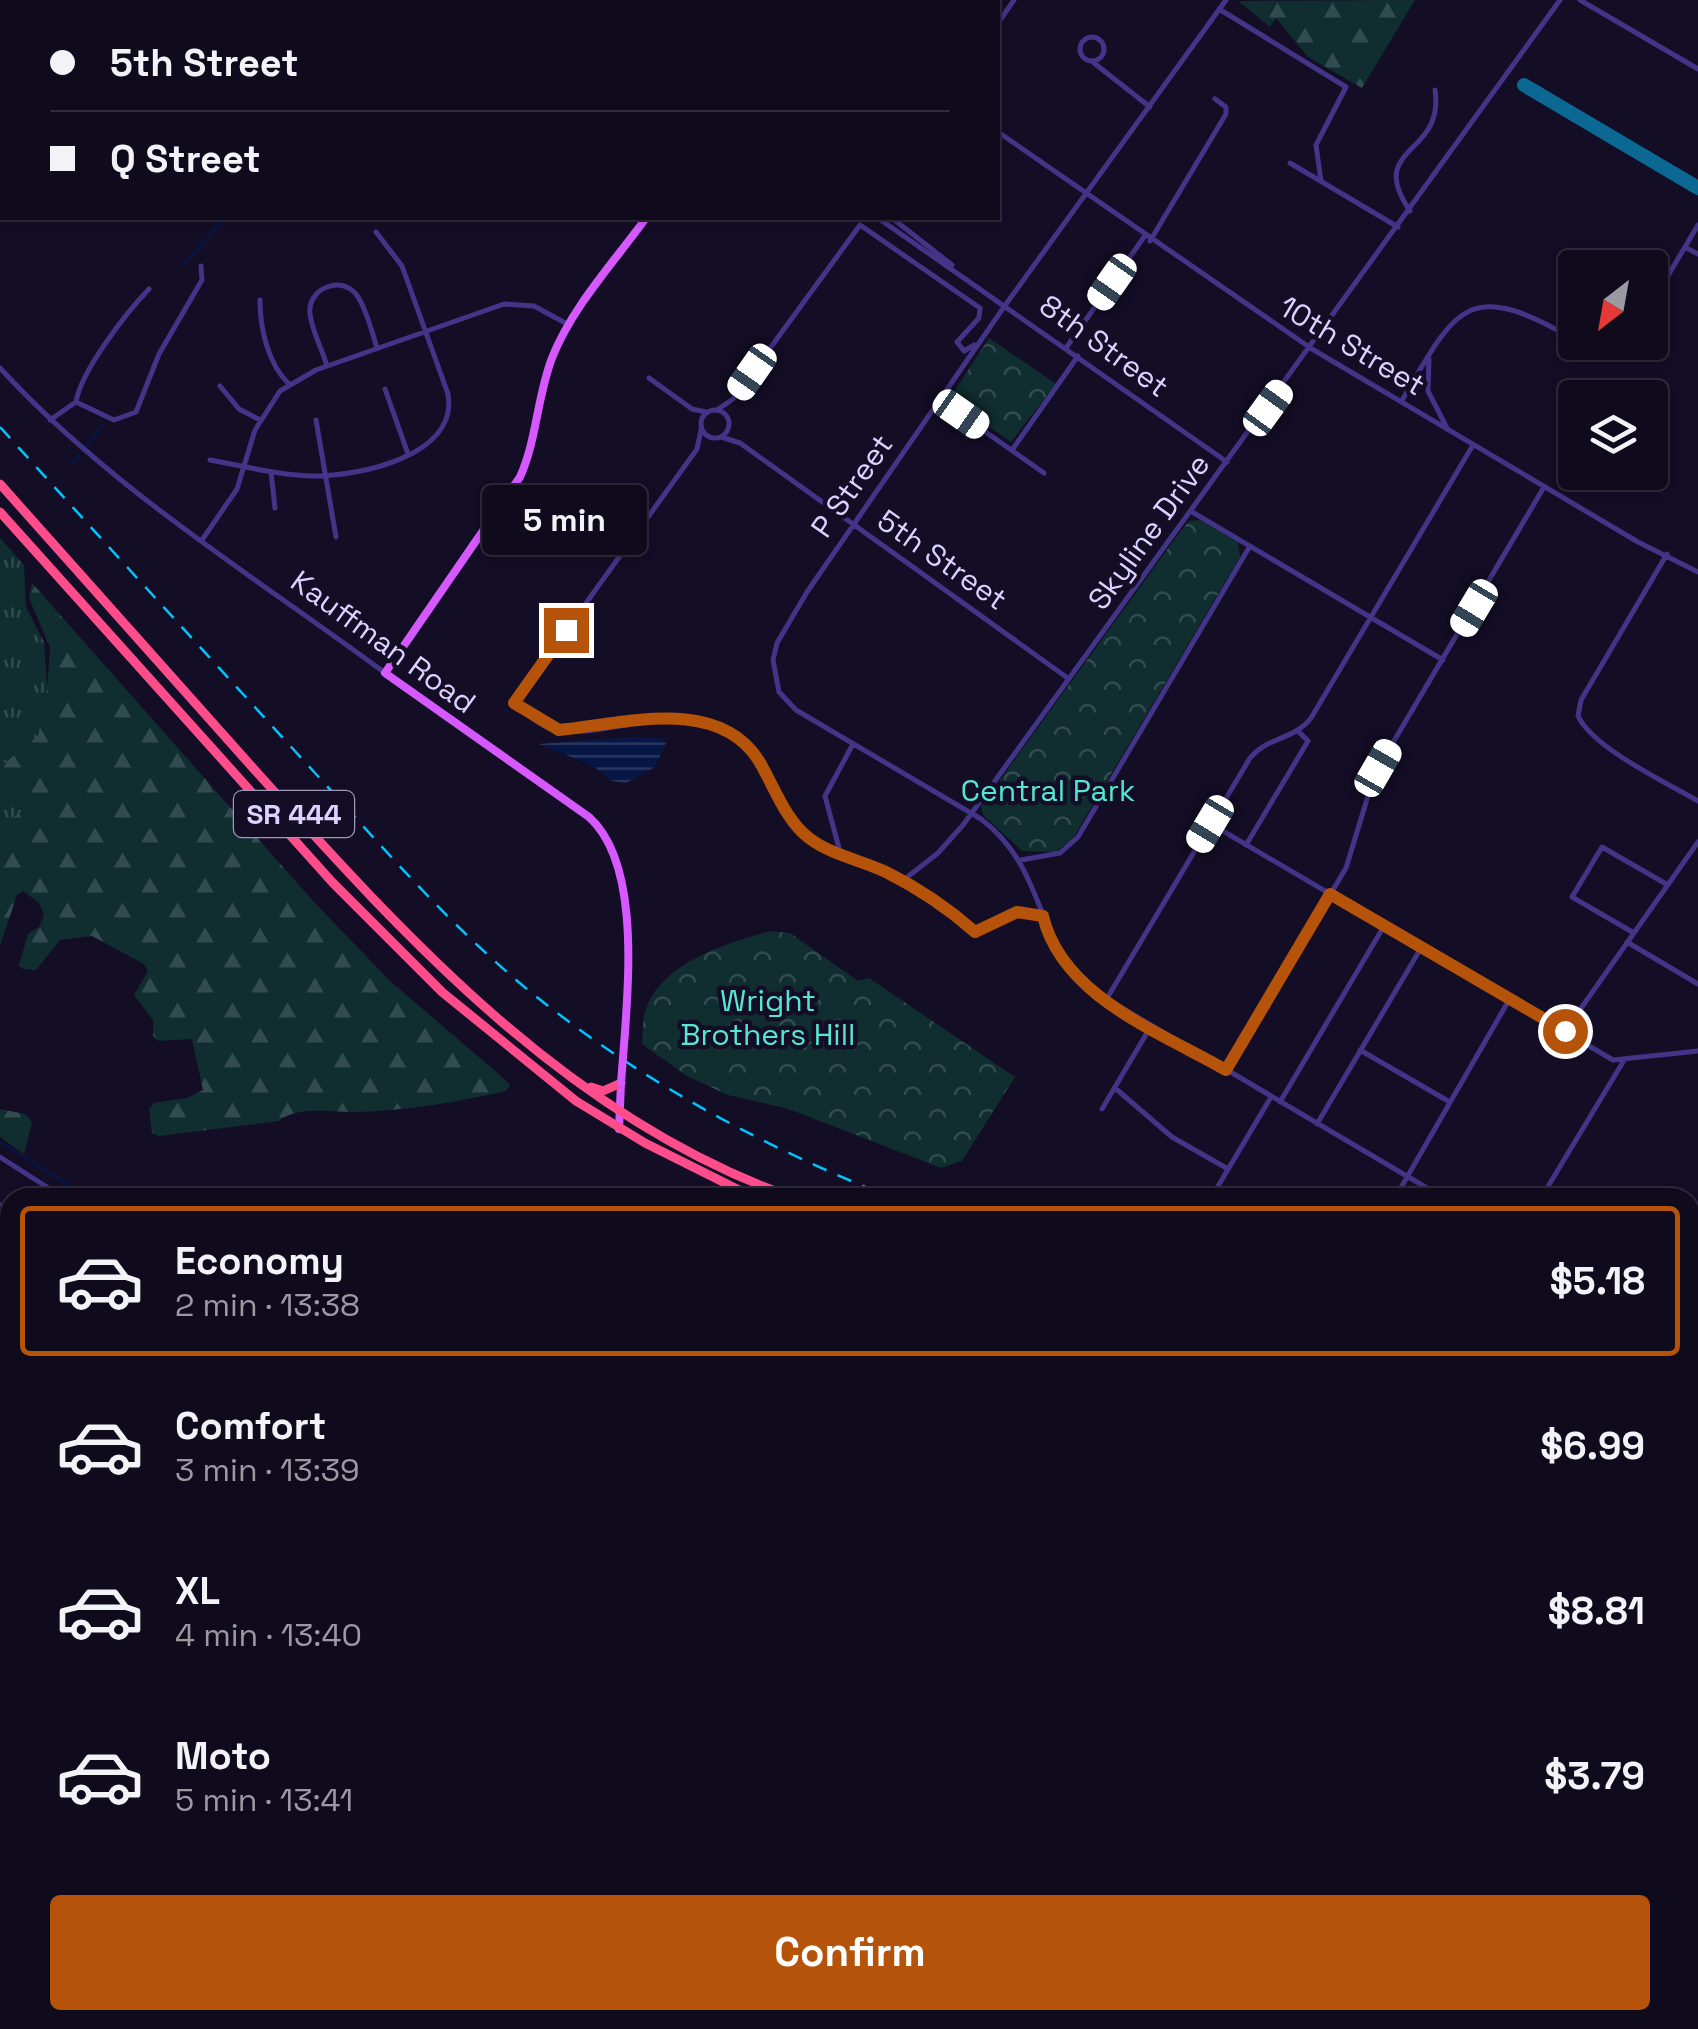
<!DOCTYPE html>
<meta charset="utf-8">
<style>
:root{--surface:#0f0a1c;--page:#181325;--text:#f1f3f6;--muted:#9b9aa3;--line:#2f2b3b;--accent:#b45309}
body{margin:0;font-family:"Space Grotesk",sans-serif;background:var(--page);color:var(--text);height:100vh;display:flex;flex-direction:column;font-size:38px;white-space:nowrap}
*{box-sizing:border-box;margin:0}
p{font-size:32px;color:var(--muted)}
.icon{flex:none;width:55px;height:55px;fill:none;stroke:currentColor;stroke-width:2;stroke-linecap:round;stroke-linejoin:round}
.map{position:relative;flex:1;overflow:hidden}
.sheet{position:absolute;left:0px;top:1188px;width:1700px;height:842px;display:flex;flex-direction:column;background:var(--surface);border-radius:30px 30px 0 0;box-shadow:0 2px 8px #0004,0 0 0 2px var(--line)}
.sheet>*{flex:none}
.hud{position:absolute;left:0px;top:0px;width:1000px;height:220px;box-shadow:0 2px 8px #0004,0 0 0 2px var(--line);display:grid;align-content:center;height:220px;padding:0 50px;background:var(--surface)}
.needle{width:65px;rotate:211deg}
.tools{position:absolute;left:1558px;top:250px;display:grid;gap:20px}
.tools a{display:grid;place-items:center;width:110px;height:110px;border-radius:10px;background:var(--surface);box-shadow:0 2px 8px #0004,0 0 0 2px var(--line);font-size:50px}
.end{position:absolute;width:45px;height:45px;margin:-22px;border:12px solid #b45309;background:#fff;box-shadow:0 0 0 5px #fff}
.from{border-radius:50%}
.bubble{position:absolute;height:70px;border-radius:10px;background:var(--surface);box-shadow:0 2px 8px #0004,0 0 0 2px var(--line);font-size:32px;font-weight:700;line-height:70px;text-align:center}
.car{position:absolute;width:30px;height:60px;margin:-30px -15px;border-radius:12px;box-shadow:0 0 8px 2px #0007;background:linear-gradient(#fff 24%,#345 0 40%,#fff 0 76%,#345 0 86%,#fff 0)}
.hud b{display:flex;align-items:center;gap:35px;height:95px;font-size:38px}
.hud b+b{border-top:2px solid var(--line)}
.hud i{width:25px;height:25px;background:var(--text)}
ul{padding:18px 0 0;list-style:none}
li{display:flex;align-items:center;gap:30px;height:150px;margin:0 20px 15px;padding:0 30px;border:5px solid transparent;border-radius:10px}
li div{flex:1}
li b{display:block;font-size:38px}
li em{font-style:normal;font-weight:700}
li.on{border-color:var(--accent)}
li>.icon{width:90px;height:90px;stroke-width:1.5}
.button{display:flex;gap:20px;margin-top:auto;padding:20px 50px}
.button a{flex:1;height:115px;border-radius:10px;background:var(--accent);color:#fff;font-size:40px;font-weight:700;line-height:115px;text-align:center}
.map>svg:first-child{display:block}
.grass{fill:url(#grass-tufts)}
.forest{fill:url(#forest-firs)}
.park{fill:url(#park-crowns)}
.water{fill:url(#water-rules)}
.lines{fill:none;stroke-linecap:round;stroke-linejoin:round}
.stream{stroke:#061645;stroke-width:2.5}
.river{stroke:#061645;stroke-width:9}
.taxiway{stroke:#0a6892;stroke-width:14}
.minor{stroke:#423588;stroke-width:5}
.major{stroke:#d559ff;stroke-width:8}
.highway{stroke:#ff4d8c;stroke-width:9}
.rail{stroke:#00c4fd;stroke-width:2.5;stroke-dasharray:15 12;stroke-linecap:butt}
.major-bridge{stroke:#d559ff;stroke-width:8}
.route{stroke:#b45309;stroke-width:12}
.labels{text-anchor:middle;stroke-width:9;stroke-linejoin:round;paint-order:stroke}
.shield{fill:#140d26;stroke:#a097be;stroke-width:2.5}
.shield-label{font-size:28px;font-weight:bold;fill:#dcd2ff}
.street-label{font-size:30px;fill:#dcd2ff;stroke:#140d26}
.park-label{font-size:30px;fill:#55e7d5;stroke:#140d26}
</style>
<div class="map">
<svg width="1698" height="2029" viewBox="0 0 1698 2029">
<defs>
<pattern id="grass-tufts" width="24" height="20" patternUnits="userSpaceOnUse" patternTransform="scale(2.5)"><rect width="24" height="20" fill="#102d30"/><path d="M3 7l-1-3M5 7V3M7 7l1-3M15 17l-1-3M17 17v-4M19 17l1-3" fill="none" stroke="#324b4f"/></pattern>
<pattern id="forest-firs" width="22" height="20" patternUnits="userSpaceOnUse" patternTransform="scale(2.5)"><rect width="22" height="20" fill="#102d30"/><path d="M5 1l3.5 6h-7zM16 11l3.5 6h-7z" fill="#324b4f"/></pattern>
<pattern id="park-crowns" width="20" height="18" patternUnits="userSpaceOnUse" patternTransform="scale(2.5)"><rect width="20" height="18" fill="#102d30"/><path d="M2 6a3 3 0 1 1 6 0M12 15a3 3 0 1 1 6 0" fill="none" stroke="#324b4f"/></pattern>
<pattern id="water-rules" width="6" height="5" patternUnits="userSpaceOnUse" patternTransform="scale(2.5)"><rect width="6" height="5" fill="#061645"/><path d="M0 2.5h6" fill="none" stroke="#2a3761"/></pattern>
</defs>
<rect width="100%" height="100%" fill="#140d26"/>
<!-- grass -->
<path class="grass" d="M0,538L24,565L26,607L44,642L47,684L102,742L0,880Z
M1690,1335L1698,1336V1996L1690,1994Z"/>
<!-- forest -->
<path class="forest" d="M1415,0L1362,88L1308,57L1276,18L1270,27L1238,1Z
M32,583L314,902L390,981L501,1076L510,1085L506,1091C459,1102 404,1111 356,1112C332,1113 299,1105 279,1121L159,1136L152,1133L149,1109L154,1103L187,1098L203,1090L192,1039L159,1041L153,1036V1020L134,995L148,971L144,964L92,936L60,940L36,970L23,969L19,965L28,934L39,927L44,915L39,903L23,891L17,895L0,946V841L5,824L21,812L29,795L14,788L0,795V767L38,736L47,691L50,647L29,598Z
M0,1109L25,1114L32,1122L24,1154L0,1137Z"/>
<!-- park -->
<path class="park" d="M989,338L1056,384L1011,442L949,399Z
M1200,520L1238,542L1240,557L1072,840L1055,852L1022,851L983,815L981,806L1174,540L1189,521Z
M770,931L790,933L858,981L869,978L1015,1077L962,1161L941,1168L789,1109L728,1095L687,1076L642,1044C643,1032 642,1017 647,1006C666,960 729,943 770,931Z
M120,2020H240L243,2026L262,2029H116Z
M506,2020H757L731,2029H499Z"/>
<!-- water -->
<path class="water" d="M626,737L661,738L666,743L655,767L626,783L612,781L593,766L539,744Z
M0,1225L10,1226L7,1365L0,1361V1256L5,1250L0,1246Z
M1690,1696L1698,1707V1905H1690Z
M240,2020H506L499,2029H262L243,2026Z"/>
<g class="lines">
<!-- stream -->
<path class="stream" d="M425,2L427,0
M592,2L598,0
M184,264L225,218
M86,447L103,425
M71,464L79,455
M0,1142L90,1198
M1690,1367L1698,1369
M0,1894L10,1900"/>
<!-- river -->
<path class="river" d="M1690,1496L1698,1507
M0,2027L32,2020"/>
<!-- taxiway -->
<path class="taxiway" d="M1524,85L1698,188"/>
<!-- minor -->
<path class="minor" d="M131,0L134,2
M834,0L836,2
M1226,0L1006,304L807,592L777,643L773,660L779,692L796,710L981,819C1049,871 1031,941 1095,992L1444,1198
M1580,0L1698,69
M29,2L30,1
M78,2L79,0
M1219,9L1346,87L1316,145L1321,181
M998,23L1014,0
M1080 49a12 12 0 1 1 24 0a12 12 0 1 1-24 0Z
M1094,63L1150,107
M0,116L2,118
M0,126L2,122
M998,132L1312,349L1638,542L1698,572
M1290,163L1398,227
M1410,211C1365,145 1445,157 1435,90
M878,218L1227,462
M892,218L952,265
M1150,241L1226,114V107L1215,99
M1685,247L1698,254
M260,300C260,329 268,364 289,384
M1650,306L1698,225
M1580,342L1602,348L1623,342
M1066,348L1144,237
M1429,359L1428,391L1447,428
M327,366C322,349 312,331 310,314C307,287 344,274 358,297C367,311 372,332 377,348
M0,368C111,489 254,576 385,673
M649,378L692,409L706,412
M220,386L239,409L260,420
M385,389L408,454
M940,400L1044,473
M76,402L114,420L136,412L159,354L202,280L201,266
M76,402C81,371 126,313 149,289
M1401,402C1457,306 1467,277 1575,340
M701 424a14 14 0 1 1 28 0a14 14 0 1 1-28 0Z
M717,410L733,399L860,225L980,308L979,318L957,342L964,351L974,345
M50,420L76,402
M316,420L336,537
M701,430L697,449L514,703C526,712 538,725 552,729C592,741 666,707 712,723C765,742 768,798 803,833C824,854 860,859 886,872C918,888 948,908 975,931L1017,912L1043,917
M721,437L740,443L1069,679
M1012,450L1078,356
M210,460C244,466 277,475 311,476C358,477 459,456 448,394L402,266L376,232
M271,472L275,508
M1192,512L1443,660
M202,540L237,489L255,430L280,391L316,370L504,304L534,306L569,325
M1667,554L1581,700L1578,716C1593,748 1667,783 1698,801
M1211,824L1613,1060L1698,1051
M1246,845L1308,741L1299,732
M840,852L825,796L853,744
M1021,860L1060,853L1078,837L1250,546
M901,882L938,853L963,825L1560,0
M1634,933L1572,897L1602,847L1668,885
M1627,942L1698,984
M1106,1000L1250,758C1267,737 1294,740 1311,718L1473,445
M1565,1031L1698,842
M1360,1050L1448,1101
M1226,1070L1346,868L1375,773L1544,487
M1115,1088L1172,1137L1228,1169
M1280,1102L1384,926
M1102,1109L1151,1026
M1317,1124L1421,948
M0,1157L64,1198
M1211,1198L1271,1097
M1395,1198L1509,1000
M1541,1198L1623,1062
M0,1205L10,1206
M1064,2020L1111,2029
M1388,2020L1392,2029
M737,2029L767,2020
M843,2029V2020"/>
<!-- major -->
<path class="major" d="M799,2L801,0
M625,1032C629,972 638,861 589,817L385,673L520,477C537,439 537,397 552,358C572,307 614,262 646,218
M619,1129L621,1083
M1690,1272H1698"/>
<!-- highway -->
<path class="highway" d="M0,484C84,579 169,673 253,768C408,940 570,1120 794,1198
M0,512L333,883L442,992L576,1101L645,1143L755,1198
M591,1087L603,1091L621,1083
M1690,2005L1698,2008
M1184,2020L1196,2029
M1219,2020L1224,2029
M1404,2020L1408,2029
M1585,2020L1592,2029
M1667,2020L1696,2029
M805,2029L834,2020
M866,2029L894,2020
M1371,2029L1373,2020"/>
<!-- rail -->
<path class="rail" d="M0,427C105,543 210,658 315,773C385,850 452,928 533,994C641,1081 763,1147 893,1198
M1690,1325L1698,1326"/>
<!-- major-bridge -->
<path class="major-bridge" d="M621,1083L625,1032"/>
</g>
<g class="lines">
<!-- route -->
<path class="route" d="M566,630L514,703L559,730C622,724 718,695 759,761C774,786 785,820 809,838C831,855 861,860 886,872C918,888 948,908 975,932L1017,912L1043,916C1062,997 1162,1033 1226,1070L1330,894L1565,1031"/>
</g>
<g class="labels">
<!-- shield labels -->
<rect class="shield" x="234" y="791" width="120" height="46" rx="8"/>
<g class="shield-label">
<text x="294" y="824">SR 444</text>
</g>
<!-- street labels -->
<g class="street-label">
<text transform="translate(1104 346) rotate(36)" y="10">8th Street</text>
<text transform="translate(1352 346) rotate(31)" y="10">10th Street</text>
<text transform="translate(852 486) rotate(-55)" y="10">P Street</text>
<text transform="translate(1149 532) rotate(-54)" y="10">Skyline Drive</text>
<text transform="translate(942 560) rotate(35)" y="10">5th Street</text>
<text transform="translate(383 642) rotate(36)" y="10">Kauffman Road</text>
</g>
<!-- park labels -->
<g class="park-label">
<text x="1048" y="801">Central Park</text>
<text x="768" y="1011">Wright<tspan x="768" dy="34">Brothers Hill</tspan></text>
</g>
</g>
</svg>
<div class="tools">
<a><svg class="needle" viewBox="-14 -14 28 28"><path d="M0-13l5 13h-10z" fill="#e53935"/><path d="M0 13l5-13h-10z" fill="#9b9aa3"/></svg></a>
<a><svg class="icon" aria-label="layers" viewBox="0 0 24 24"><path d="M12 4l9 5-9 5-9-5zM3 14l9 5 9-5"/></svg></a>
</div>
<i class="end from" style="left:1565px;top:1031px"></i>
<i class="end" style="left:566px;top:630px"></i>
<div class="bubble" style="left:482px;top:485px;width:165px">5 min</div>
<i class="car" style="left:1112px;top:282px;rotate:215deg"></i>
<i class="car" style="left:752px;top:372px;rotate:215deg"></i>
<i class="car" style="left:1268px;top:408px;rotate:36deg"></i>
<i class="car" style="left:961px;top:414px;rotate:125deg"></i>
<i class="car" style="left:1474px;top:608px;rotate:211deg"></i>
<i class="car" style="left:1378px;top:768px;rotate:30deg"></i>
<i class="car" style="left:1210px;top:824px;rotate:211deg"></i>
<div class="hud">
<b><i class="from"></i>5th Street</b>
<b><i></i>Q Street</b>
</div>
<section class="sheet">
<ul>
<li class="on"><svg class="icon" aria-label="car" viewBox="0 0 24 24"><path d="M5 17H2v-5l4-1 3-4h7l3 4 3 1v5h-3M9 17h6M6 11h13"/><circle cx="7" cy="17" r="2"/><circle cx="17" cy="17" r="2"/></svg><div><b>Economy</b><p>2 min · 13:38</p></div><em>$5.18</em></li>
<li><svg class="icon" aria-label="car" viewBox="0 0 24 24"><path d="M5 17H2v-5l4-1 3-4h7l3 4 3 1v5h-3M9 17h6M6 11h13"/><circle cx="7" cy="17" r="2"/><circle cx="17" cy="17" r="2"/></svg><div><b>Comfort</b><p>3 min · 13:39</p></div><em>$6.99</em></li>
<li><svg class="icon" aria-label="car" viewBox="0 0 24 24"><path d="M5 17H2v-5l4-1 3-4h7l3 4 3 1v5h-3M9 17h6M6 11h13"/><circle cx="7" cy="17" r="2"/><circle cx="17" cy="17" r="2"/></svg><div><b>XL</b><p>4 min · 13:40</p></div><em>$8.81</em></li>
<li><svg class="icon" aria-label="car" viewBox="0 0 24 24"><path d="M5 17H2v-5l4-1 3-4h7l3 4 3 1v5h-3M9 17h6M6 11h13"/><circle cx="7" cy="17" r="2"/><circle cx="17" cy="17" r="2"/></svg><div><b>Moto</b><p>5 min · 13:41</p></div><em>$3.79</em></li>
</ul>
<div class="button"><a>Confirm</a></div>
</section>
</div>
